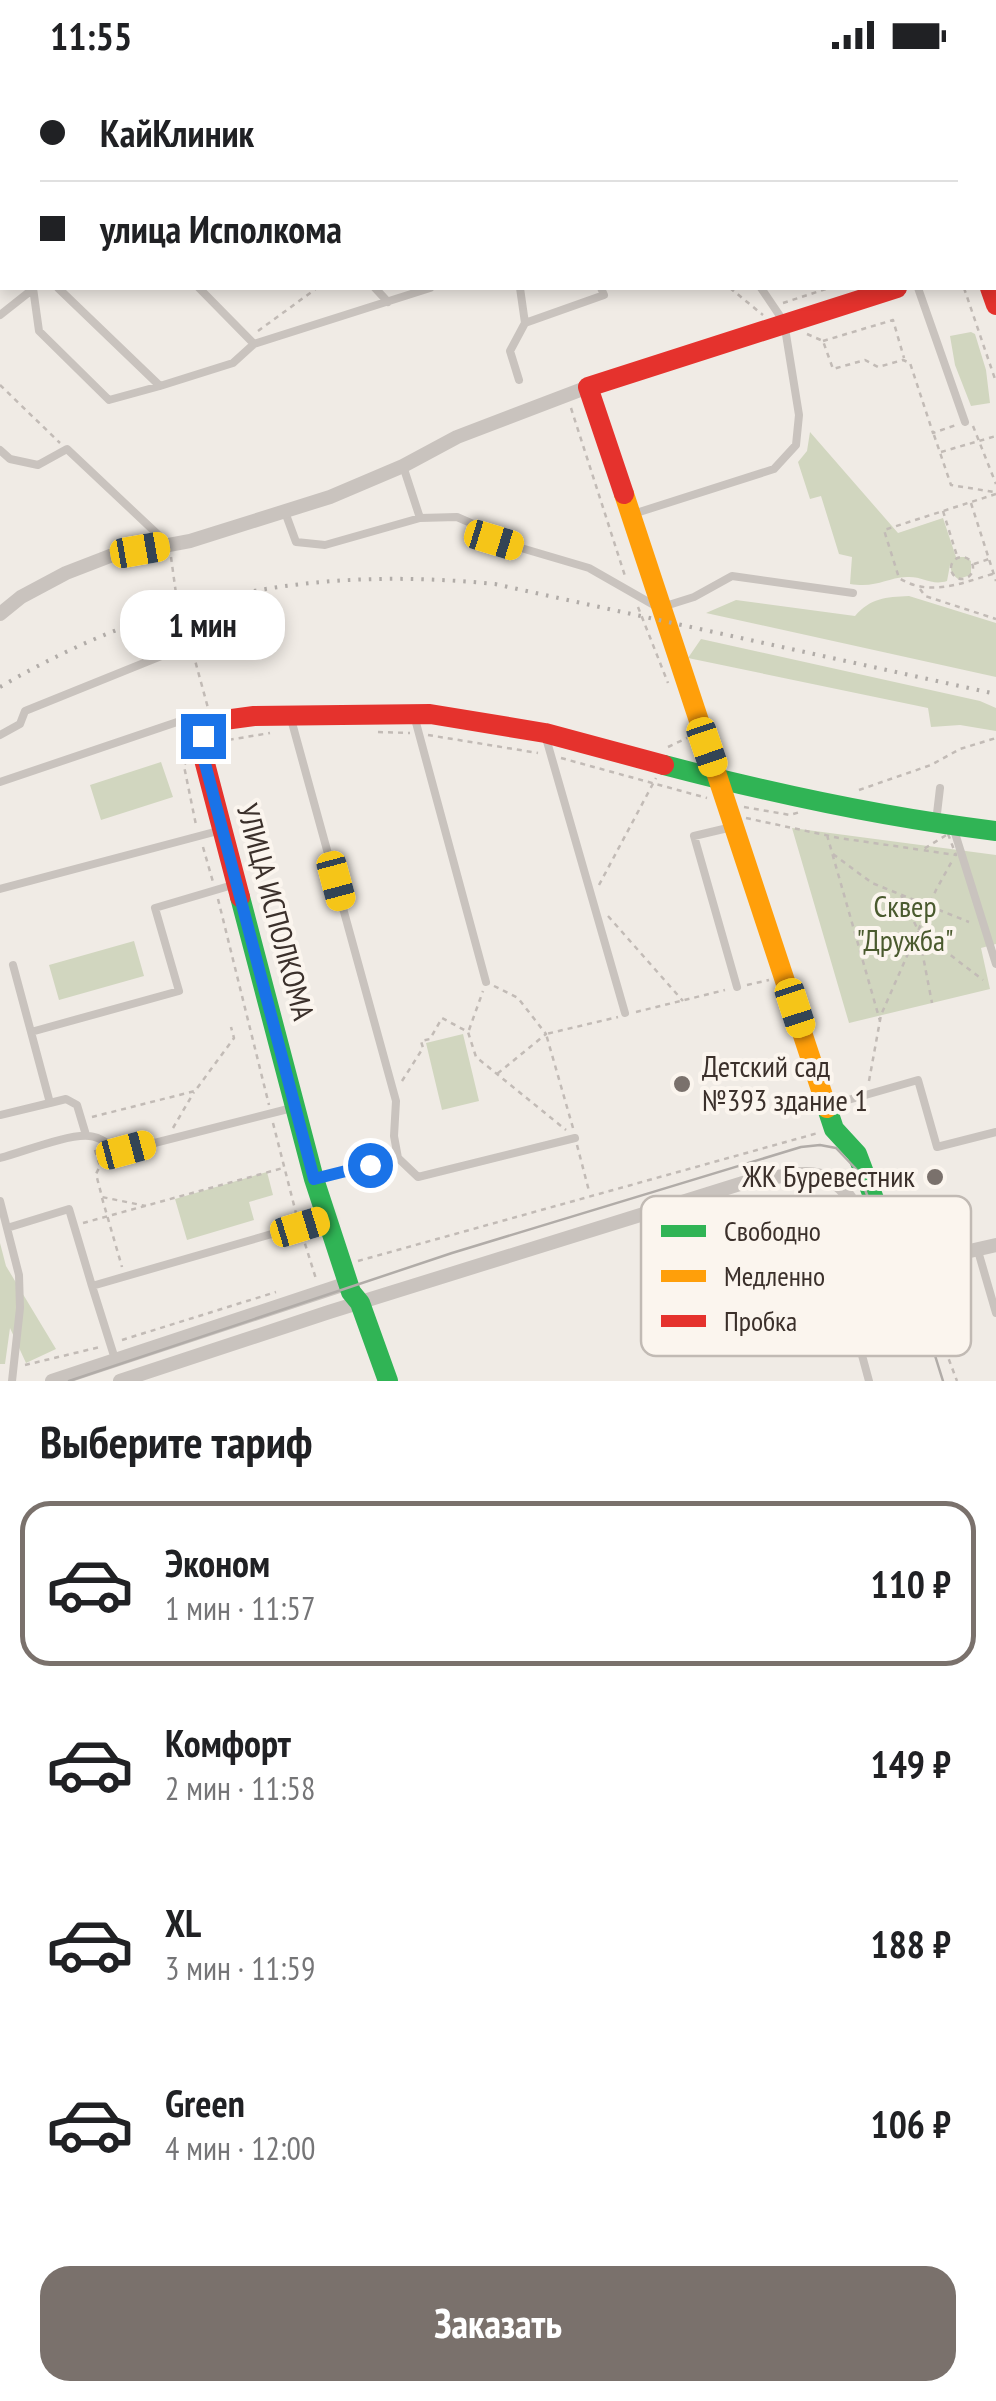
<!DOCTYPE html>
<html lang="ru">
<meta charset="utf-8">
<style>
:root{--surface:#fff;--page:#f6f6f6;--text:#202124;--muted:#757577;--line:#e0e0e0;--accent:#7a716c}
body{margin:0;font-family:"PT Sans Narrow",sans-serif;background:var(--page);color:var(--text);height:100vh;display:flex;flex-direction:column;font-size:38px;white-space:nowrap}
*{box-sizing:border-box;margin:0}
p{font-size:32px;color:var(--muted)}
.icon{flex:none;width:55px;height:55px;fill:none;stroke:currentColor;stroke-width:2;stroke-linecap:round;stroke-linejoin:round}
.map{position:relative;height:1311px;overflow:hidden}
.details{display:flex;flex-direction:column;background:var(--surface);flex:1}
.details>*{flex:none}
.top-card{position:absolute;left:0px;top:0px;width:998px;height:220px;box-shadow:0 5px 15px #0003;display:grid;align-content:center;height:220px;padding:0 40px;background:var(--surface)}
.end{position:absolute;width:45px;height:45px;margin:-22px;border:12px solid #1a73e8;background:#fff;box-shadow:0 0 0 5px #fff}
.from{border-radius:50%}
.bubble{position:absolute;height:70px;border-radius:30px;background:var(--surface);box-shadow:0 5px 15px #0003;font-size:32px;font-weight:700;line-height:70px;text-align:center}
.car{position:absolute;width:30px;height:60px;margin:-30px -15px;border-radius:12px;box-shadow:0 0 8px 2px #0007;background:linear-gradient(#f5c518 24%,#345 0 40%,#f5c518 0 76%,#345 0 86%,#f5c518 0)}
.top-card b{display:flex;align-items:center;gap:35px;height:95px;font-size:38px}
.top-card b+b{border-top:2px solid var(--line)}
.top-card i{width:25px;height:25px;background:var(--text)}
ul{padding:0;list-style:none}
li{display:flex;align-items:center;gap:30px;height:165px;margin:0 20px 15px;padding:0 20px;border:5px solid transparent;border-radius:30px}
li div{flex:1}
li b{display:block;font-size:38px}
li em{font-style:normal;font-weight:700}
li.on{border-color:var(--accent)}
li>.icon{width:90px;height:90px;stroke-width:1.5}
h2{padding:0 40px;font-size:45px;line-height:120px}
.button{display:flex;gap:20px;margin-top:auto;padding:20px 40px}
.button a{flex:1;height:115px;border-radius:30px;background:var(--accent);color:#fff;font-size:40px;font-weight:700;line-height:115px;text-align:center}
.status{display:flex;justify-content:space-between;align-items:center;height:70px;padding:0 50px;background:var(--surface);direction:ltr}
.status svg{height:28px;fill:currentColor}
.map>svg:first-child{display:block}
.green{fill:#d1d6bf}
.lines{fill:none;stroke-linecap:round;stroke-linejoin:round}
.path{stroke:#c2bbb6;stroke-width:2.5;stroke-dasharray:5 5;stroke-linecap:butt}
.lane{stroke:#c9c3be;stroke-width:8}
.street{stroke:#c9c3be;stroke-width:14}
.fast{stroke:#30b455;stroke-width:20}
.slow{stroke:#ff9f0a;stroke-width:20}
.jam{stroke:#e5322d;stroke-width:20}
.tram{stroke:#b1aca8;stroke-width:2.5}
.rail{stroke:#b1aca8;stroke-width:4;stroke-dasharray:2.5 8;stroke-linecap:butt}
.route{stroke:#1a73e8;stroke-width:12}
.poi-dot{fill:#7a716c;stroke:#fbf5ee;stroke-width:4}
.labels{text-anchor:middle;stroke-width:8;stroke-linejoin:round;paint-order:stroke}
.park-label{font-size:30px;fill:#4a5a2e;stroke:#fbf5ee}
.street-label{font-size:30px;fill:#3b302b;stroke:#fbf5ee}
.poi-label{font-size:30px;fill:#3b302b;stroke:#fbf5ee;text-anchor:start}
.key{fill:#fbf5ee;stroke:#c1bab4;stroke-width:2.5}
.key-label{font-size:28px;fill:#3b302b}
</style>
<div class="status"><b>11:55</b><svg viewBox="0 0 49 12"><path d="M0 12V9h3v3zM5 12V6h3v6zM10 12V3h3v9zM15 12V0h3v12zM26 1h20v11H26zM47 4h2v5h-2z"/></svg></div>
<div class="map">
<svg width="996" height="1311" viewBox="0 0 996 1311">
<rect width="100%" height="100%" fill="#f0ebe5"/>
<!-- green -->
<path class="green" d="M971,262L975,264L986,300L990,333L971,336L955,295L950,266Z
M810,362L898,463L943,448L956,487H965L971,491V505L958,509L952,504L950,495L947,511C931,516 923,506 907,507C885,508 878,518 850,514L852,487L839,484L821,426L810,429L798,392L807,381Z
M909,526L996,553V607L706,543L736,530L855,546C871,528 885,527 909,526Z
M701,569L980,631L996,638V661L960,655L931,657L928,638L688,588Z
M161,692L173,727L101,750L90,715Z
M792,758L996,785V874L981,878L990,919L849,953Z
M134,871L144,906L59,930L49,895Z
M463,964L479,1031L442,1040L426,973Z
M267,1102L273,1125L249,1132L254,1150L187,1170L175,1129Z
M0,1173L6,1196L56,1279L26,1293L10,1258L5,1294H0Z"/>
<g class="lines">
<!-- path -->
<path class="path" d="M494,0L496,2
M889,0V2
M937,0L938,2
M827,2L835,0
M0,87L2,86
M0,92H2
M0,117L2,120
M995,172L996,174
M730,218L763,245
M964,218L996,312
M783,233L829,218
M258,261L317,218
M807,264L823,271L833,299L865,290L878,297L903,290L910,293L933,363L956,355
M823,271L893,250L904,288
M0,315L60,373
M571,338L625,506
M973,356L996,414
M934,365L951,415L994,422
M941,382L996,366
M996,424L884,460L899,508C930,528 964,512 996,503
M971,433L996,511
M943,441L957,486
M951 498a11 11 0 1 1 22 0a11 11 0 1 1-22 0Z
M171,487L177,531L189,566
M974,494L989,489
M920,519L925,526L996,549
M638,537L668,613
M193,583L208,638
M378,662L410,663
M428,665L538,683
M221,668L222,671L270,663
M668,677L687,668
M561,688L707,728
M187,690L184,696L196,755
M859,720L931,695L960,679L996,668
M744,737L790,745L800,742
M746,748L839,768L922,780
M948,764L956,785L922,780Z
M827,765L880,951
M203,777L213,812
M833,784L872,813L969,852
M599,815L656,708
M901,825L918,860L932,933
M218,829L269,1035
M608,846L683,931
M919,861L983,910
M747,915L769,910
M494,916L518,928L546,964L497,1004
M636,942L725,920
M469,960L483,921
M402,1011L423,978L421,971L430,969L442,948L468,962L476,987L566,1060
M869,1011L881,945L936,820L952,791
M92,1047L195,1021L234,968L231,957
M273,1053L297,1147
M173,1058L194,1022
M573,1058L546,964L618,947
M577,1075L589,1121
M95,1080L100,1096L96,1104L102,1127L146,1136
M102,1128L122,1197
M670,1148L741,1206
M83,1153L283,1098
M302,1164L316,1209
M358,1191L818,1063
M917,1205L957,1311
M122,1270L276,1222
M25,1295L100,1277"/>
<!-- lane -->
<path class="lane" d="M332,0L335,2
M518,0L521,2
M861,0L862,2
M996,0V1
M226,2L229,0
M608,2L612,0
M995,36H996
M0,159L2,162
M33,218L39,261L109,330L160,316
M58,218L160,316L233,293L254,274L430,218
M199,218L254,274
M375,218L388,232
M918,218L965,352
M0,245L33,219
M525,253L604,225L601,218
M519,310L510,281L525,253L520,218
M0,380L10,389L38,395L67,379L169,475
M403,396L420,448
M285,442L296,472L325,475L420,448L457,447L480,457L494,470L589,498L659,538L694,527L732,506L853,523
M630,445L774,399L796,375L799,345L784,252L761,218
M291,649L396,1031L394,1066L398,1088L314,1109
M415,649L486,912
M0,665L20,654L25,641L191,574
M546,668L625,943
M0,712L189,648L210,655
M936,752L940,718
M732,757L694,766L737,917
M954,760L996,894
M0,819L218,761
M13,895L31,962L179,921L155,838L236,814
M50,1033L66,1029L77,1035L86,1065
M827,1036L918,1010L937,1077L996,1062
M0,1045L50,1033L31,962
M0,1088C23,1082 67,1064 89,1066C105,1067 109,1079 127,1080L292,1038
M398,1088L418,1107L575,1068
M0,1131L19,1205L20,1238L12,1311
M7,1158L69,1139L92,1216
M978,1181L996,1243
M750,1214L777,1207L787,1245L847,1230
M115,1289L92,1216L327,1148
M869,1311L847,1230L877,1202"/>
<!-- street -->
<path class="street" d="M0,544L21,527L66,503L110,486L190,471L330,427L403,396L457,367L588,317
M52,1311L348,1213
M120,1311L329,1242L743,1113C763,1110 785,1104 805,1104C857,1103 863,1163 877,1202L996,1175"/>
<!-- fast -->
<path class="fast" d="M0,56L2,55
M664,695C771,723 886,748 996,761
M240,827L314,1109L351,1222L360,1233L388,1311
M827,1038L834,1059L857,1084L899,1195"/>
<!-- slow -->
<path class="slow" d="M149,2L154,0
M624,424L827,1038"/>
<!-- jam -->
<path class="jam" d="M915,0L916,2
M990,218L996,235
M624,424L588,317L897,218
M240,827L202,682L203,666L217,651L254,646L430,644L545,663L664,695"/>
<!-- tram -->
<path class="tram" d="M69,1311L452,1183L801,1077L820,1075L836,1078L858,1101L894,1196L917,1228L943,1311"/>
<!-- rail -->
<path class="rail" d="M0,617C159,524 313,496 495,514L996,624"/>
</g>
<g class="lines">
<!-- route -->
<path class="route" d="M203,666L202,682L314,1109L370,1095"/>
</g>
<!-- markers -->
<g class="poi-dot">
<circle cx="682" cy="1014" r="10"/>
<circle cx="935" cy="1107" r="10"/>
</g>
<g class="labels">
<!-- park labels -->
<g class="park-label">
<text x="905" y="847">Сквер<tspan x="905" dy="34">"Дружба"</tspan></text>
</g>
<!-- street labels -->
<g class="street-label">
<text transform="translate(275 842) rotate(75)" y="10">УЛИЦА ИСПОЛКОМА</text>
</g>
<!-- poi labels -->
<g class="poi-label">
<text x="702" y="1007">Детский сад<tspan x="702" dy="34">№393 здание 1</tspan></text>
<text x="915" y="1117" text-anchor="end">ЖК Буревестник</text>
</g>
</g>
<!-- legend -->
<rect x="641" y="1126" width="330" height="160" rx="15" class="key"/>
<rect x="661" y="1155" width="45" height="12" fill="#30b455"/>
<rect x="661" y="1200" width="45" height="12" fill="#ff9f0a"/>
<rect x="661" y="1245" width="45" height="12" fill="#e5322d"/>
<g class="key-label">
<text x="724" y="1171">Свободно</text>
<text x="724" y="1216">Медленно</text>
<text x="724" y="1261">Пробка</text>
</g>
</svg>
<i class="end from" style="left:370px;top:1095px"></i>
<i class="end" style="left:203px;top:666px"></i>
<div class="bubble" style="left:120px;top:520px;width:165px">1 мин</div>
<i class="car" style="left:494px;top:470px;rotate:107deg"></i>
<i class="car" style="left:140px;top:480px;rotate:80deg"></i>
<i class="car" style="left:707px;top:677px;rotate:161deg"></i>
<i class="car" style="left:336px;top:811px;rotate:165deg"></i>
<i class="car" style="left:795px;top:938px;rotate:162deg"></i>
<i class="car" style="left:126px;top:1080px;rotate:75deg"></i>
<i class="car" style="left:300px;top:1157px;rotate:73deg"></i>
<div class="top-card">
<b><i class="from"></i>КайКлиник</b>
<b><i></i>улица Исполкома</b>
</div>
</div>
<section class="details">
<h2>Выберите тариф</h2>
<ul>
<li class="on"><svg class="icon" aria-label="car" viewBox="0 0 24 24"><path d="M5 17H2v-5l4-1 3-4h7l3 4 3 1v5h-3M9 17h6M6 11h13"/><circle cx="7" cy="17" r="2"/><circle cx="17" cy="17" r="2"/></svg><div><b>Эконом</b><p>1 мин · 11:57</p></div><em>110 ₽</em></li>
<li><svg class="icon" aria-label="car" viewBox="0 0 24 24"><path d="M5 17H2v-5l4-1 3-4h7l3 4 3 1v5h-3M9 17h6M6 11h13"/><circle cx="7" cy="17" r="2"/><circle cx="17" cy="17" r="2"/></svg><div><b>Комфорт</b><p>2 мин · 11:58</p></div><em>149 ₽</em></li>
<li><svg class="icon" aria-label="car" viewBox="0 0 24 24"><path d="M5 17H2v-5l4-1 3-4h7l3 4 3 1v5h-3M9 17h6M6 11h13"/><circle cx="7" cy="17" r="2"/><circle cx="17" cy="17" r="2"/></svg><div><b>XL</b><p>3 мин · 11:59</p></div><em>188 ₽</em></li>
<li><svg class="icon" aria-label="car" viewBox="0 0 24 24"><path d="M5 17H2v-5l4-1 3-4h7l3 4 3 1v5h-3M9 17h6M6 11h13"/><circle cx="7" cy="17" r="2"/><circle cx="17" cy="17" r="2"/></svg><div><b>Green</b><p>4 мин · 12:00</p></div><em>106 ₽</em></li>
</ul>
<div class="button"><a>Заказать</a></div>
</section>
